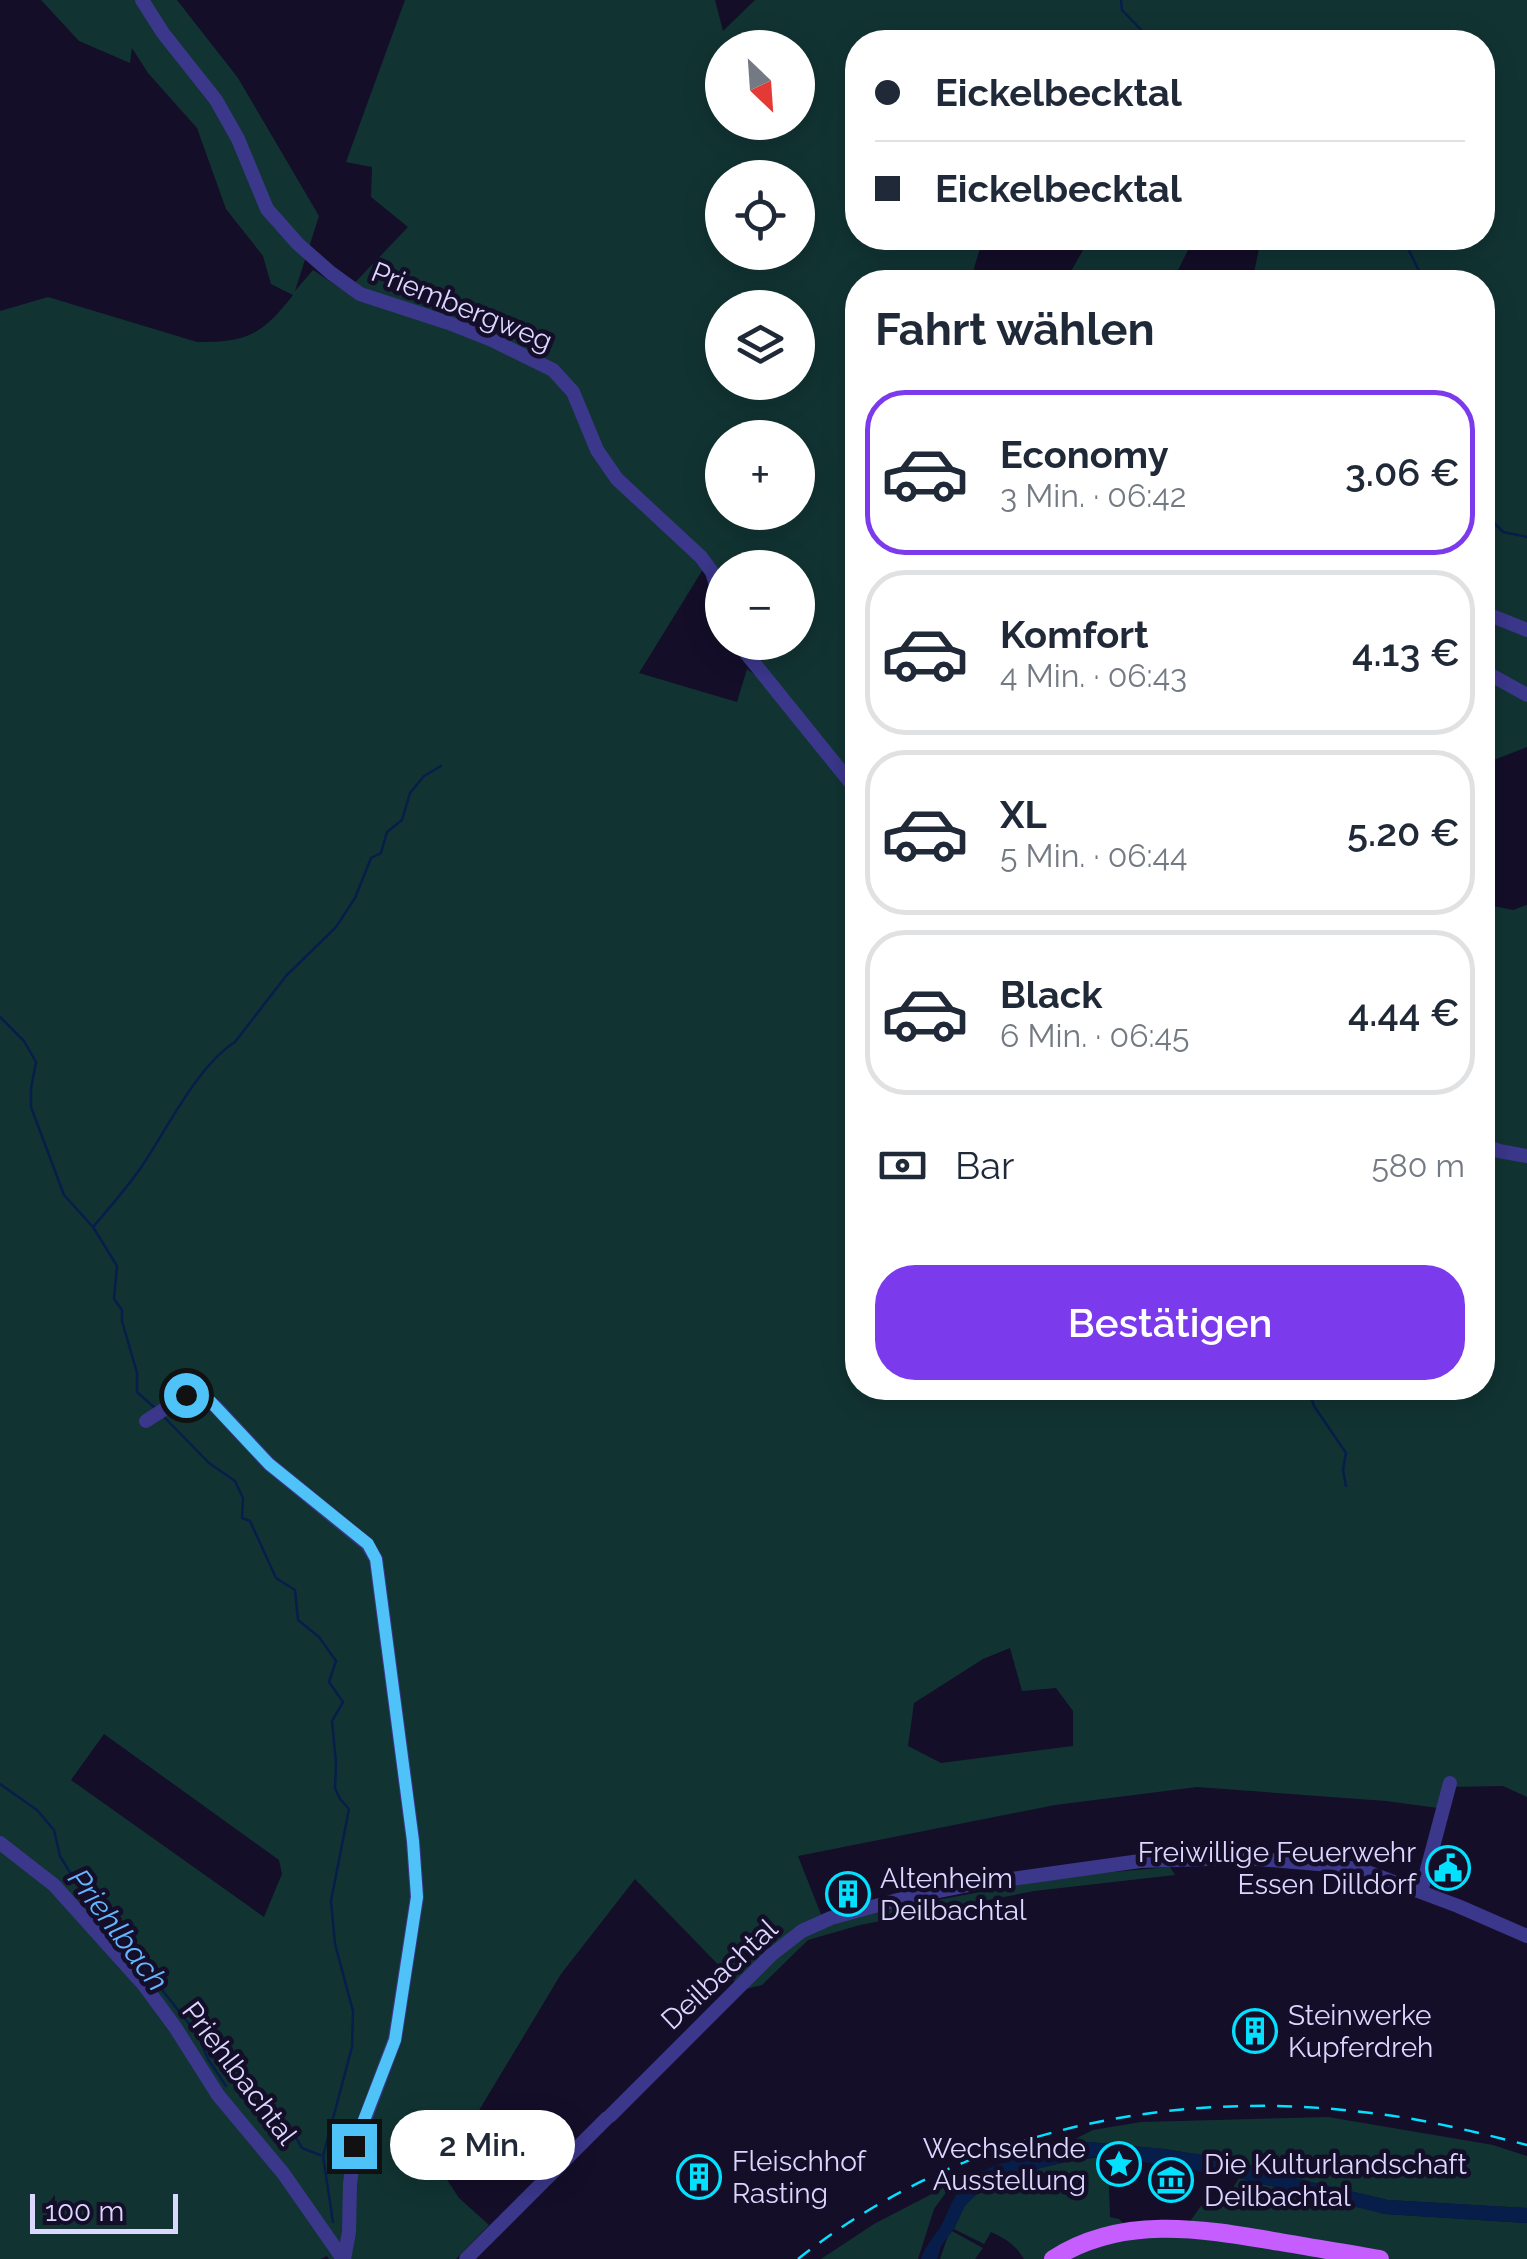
<!DOCTYPE html>
<html lang="de">
<meta charset="utf-8">
<style>
:root{--surface:#fff;--page:#f2f2f3;--text:#1f2937;--muted:#747a83;--line:#e0e1e3;--accent:#7c3aed}
body{margin:0;font-family:Raleway,sans-serif;background:var(--page);color:var(--text);height:100vh;display:flex;flex-direction:column;font-size:38px;white-space:nowrap}
*{box-sizing:border-box;margin:0}
p{font-size:32px;color:var(--muted)}
.icon{flex:none;width:55px;height:55px;fill:none;stroke:currentColor;stroke-width:2;stroke-linecap:round;stroke-linejoin:round}
.map{position:relative;flex:1;overflow:hidden}
.panel{position:absolute;left:845px;top:270px;width:650px;height:1130px;display:flex;flex-direction:column;background:var(--surface);border-radius:40px;box-shadow:0 5px 25px #0003}
.panel>*{flex:none}
.top-card{position:absolute;left:845px;top:30px;width:650px;height:220px;border-radius:40px;box-shadow:0 5px 25px #0003;display:grid;align-content:center;height:220px;padding:0 30px;background:var(--surface)}
.needle{width:65px;rotate:155deg}
.buttons{position:absolute;left:705px;top:30px;display:grid;gap:20px}
.buttons a{display:grid;place-items:center;width:110px;height:110px;border-radius:50%;background:var(--surface);box-shadow:0 5px 25px #0003;font-size:50px}
.scale{position:absolute;left:30px;bottom:25px;width:148px;box-sizing:border-box;padding-left:10px;border:5px solid #dcd7ff;border-top:0;font-size:28px;line-height:35px;white-space:nowrap;color:#dcd7ff;-webkit-text-stroke:8px #140e29;paint-order:stroke}
.end{position:absolute;width:45px;height:45px;margin:-22px;border:12px solid #4fc3f7;background:#111;box-shadow:0 0 0 5px #111}
.from{border-radius:50%}
.bubble{position:absolute;height:70px;border-radius:35px;background:var(--surface);box-shadow:0 5px 25px #0003;font-size:32px;font-weight:600;line-height:70px;text-align:center}
.top-card b{display:flex;align-items:center;gap:35px;height:95px;font-size:38px}
.top-card b+b{border-top:2px solid var(--line)}
.top-card i{width:25px;height:25px;background:var(--text)}
ul{padding:0;list-style:none}
li{display:flex;align-items:center;gap:30px;height:165px;margin:0 20px 15px;padding:0 10px;border:5px solid var(--line);border-radius:40px}
li div{flex:1}
li b{display:block;font-size:38px}
li em{font-style:normal;font-weight:600}
li.active{border-color:var(--accent)}
li>.icon{width:90px;height:90px;stroke-width:1.5}
h2{padding:0 30px;font-size:45px;line-height:120px}
.pay{display:flex;align-items:center;gap:25px;height:110px;padding:0 30px;font-size:38px}
.pay p{margin-inline-start:auto}
.action{display:flex;gap:20px;margin-top:auto;padding:20px 30px}
.action a{flex:1;height:115px;border-radius:40px;background:var(--accent);color:#fff;font-size:40px;font-weight:600;line-height:115px;text-align:center}
.map>svg:first-child{display:block}
.green{fill:#113433;fill-rule:evenodd}
.water{fill:#071e4a}
.lines{fill:none;stroke-linecap:round;stroke-linejoin:round}
.stream{stroke:#071e4a;stroke-width:2.5}
.minor{stroke:#3b378b;stroke-width:14}
.major{stroke:#c65eff;stroke-width:18}
.rail{stroke:#03e1ff;stroke-width:2.5;stroke-dasharray:15 12;stroke-linecap:butt}
.route{stroke:#4fc3f7;stroke-width:12}
.labels{text-anchor:middle;stroke-width:9;stroke-linejoin:round;paint-order:stroke}
.street-label{font-size:28px;fill:#dcd7ff;stroke:#140e29}
.poi-label{font-size:28px;fill:#dcd7ff;stroke:#140e29;text-anchor:start}
.water-label{font-size:30px;font-style:italic;fill:#65b5ff;stroke:#140e29}
</style>
<div class="map">
<svg width="1527" height="2259" viewBox="0 0 1527 2259">
<rect width="100%" height="100%" fill="#140e29"/>
<!-- green -->
<path class="green" d="M41,0H177L238,78L319,216L295,291L313,270L346,292L408,227L371,197L372,167L346,162L405,0H715L723,31L755,0H1527V747L1486,763L1483,768L1482,282H1252L1259,249L1250,238H1482V42H858V238H983L970,282H858L857,786L740,643L798,642V568H722V597L705,566L639,673L737,702L747,669L771,686L857,796L858,1388H1482L1483,904L1513,910L1527,905V1797L1503,1786L1445,1787L1438,1808L1386,1801L1197,1787L1055,1805L798,1856L822,1917L799,1927L765,1950L736,1983L635,1879L561,1974L442,2172L459,2198L489,2225L456,2259H329L327,2256L320,2259H0V311L48,297L197,342C247,343 263,334 293,295L271,284L263,256L226,209L197,128L148,73L132,48L130,63L79,41ZM722,48H798V122H722ZM722,178H798V252H722ZM722,308H798V382H722ZM722,438H798V512H722ZM1010,1648L1022,1691L1056,1688L1073,1711V1746L941,1763L908,1746L914,1703L983,1659ZM104,1734L279,1860L282,1874L264,1917L71,1780Z
M1050,238H1194L1172,282H1065L1087,243L1060,244Z
M1170,1867L1175,1875L1034,1891L860,1925L808,1940L762,1985L742,1990L774,1959L805,1936L833,1923L911,1905L1067,1876Z
M1328,2117L1493,2145L1527,2156V2208L1388,2200L1294,2178L1233,2160L1164,2149L1089,2142L1051,2151L1093,2130L1141,2122Z
M1110,2156C1107,2170 1110,2201 1110,2217L1119,2219L1128,2228L1045,2259H1024C1015,2244 1006,2239 991,2232L984,2244L954,2229C957,2222 960,2213 964,2207C985,2175 1073,2159 1110,2156Z
M1239,2178L1385,2214L1527,2223V2259H1057L1072,2249L1186,2227L1201,2206L1231,2191Z
M953,2183L934,2209L918,2259H821L874,2224Z
M950,2230L983,2248L975,2259H940Z"/>
<!-- water -->
<path class="water" d="M1089,2142L1164,2149L1233,2160L1294,2178L1388,2200L1527,2208V2223L1385,2214L1239,2178L1109,2156L1075,2159L1041,2168L994,2185L977,2194L965,2206L954,2229L941,2246L937,2259H921C925,2246 934,2237 941,2226C947,2215 951,2201 959,2191C981,2159 1053,2151 1089,2142Z"/>
<g class="lines">
<!-- stream -->
<path class="stream" d="M1121,0L1122,10L1150,39L1149,42
M1403,238L1421,275L1422,282
M1482,529L1487,532L1493,522L1503,532L1527,537
M0,1017L24,1041L36,1062L31,1089V1107L64,1195L93,1227L117,1266L114,1299L122,1310V1321L137,1373V1392L155,1408
M93,1227C110,1207 127,1188 142,1166C167,1129 198,1065 235,1042L286,976L336,927L355,898L371,858L381,853L387,832L402,820L410,793L424,776L441,766
M1308,1388L1314,1406L1346,1453L1343,1470L1346,1486
M165,1418L209,1463L235,1481L243,1498L242,1518L250,1521L276,1578L295,1590L298,1620L319,1637L336,1661L329,1682L343,1702L332,1721L336,1763L335,1788L340,1799L349,1809L331,1901L335,1944L353,2011L352,2047L323,2156L333,2222
M0,1784L37,1810L54,1830L60,1856L75,1881L198,2035L208,2059L226,2086
M257,2106C283,2116 289,2124 302,2148L320,2155"/>
<!-- minor -->
<path class="minor" d="M142,0L163,33L216,100L238,139L267,209L298,244L331,273L360,294L449,323L492,340L553,370L573,392L597,450L617,479L701,557L712,572L722,605
M1482,612L1527,630
M737,642L858,792
M1482,670L1527,695
M1482,1144L1499,1151L1527,1156
M146,1421L186,1395L195,1394L204,1398L216,1407L269,1464L367,1544L376,1559L413,1841L417,1897L395,2039L355,2146L350,2184L349,2232L344,2259
M0,1843L54,1885L144,1985L175,2027L218,2095L283,2173L343,2259
M1421,1892L1450,1783
M610,2116L771,1955L802,1931L831,1918L905,1898L969,1885L1140,1861L1245,1858L1330,1865L1362,1870L1458,1906L1527,1936
M466,2259L607,2118"/>
<!-- major -->
<path class="major" d="M1053,2259C1123,2214 1203,2229 1280,2242C1314,2248 1347,2253 1380,2259"/>
<!-- rail -->
<path class="rail" d="M798,2259C960,2131 1169,2087 1371,2113C1424,2119 1476,2132 1527,2145"/>
</g>
<g class="lines">
<!-- route -->
<path class="route" d="M186,1395H199L210,1401L269,1464L368,1544L376,1559L413,1841L417,1897L395,2040L354,2146"/>
</g>
<!-- icons -->
<defs>
<g id="civic-ring" transform="scale(2.25)"><circle r="9.5" fill="#140e29" stroke="#03e1ff" stroke-width="1.5"/><path d="M-.6-6.5H3V-4.5H.6V-3L4-1V1h2V6H-6V1h2V-1L-.6-3ZM-1.2 2.5V6h2.4V2.5Z" fill="#03e1ff"/></g>
<g id="building-ring" transform="scale(2.25)"><circle r="9.5" fill="#140e29" stroke="#03e1ff" stroke-width="1.5"/><path d="M-4-6H4V6H1V3H-1V6H-4ZM-2.5-4.3h1.7v1.8h-1.7ZM.8-4.3h1.7v1.8H.8ZM-2.5-1h1.7V.8h-1.7ZM.8-1h1.7V.8H.8Z" fill="#03e1ff"/></g>
<g id="sight-ring" transform="scale(2.25)"><circle r="9.5" fill="#140e29" stroke="#03e1ff" stroke-width="1.5"/><path d="M0-6L1.8-2.2L6-1.7L2.9 1.2L3.7 5.4L0 3.3L-3.7 5.4L-2.9 1.2L-6-1.7L-1.8-2.2Z" fill="#03e1ff"/></g>
<g id="museum-ring" transform="scale(2.25)"><circle r="9.5" fill="#140e29" stroke="#03e1ff" stroke-width="1.5"/><path d="M0-6L6-3V-2H-6V-3ZM-5-1h2V3h-2ZM-1-1h2V3h-2ZM3-1h2V3H3ZM-6 4H6V6H-6Z" fill="#03e1ff"/></g>
</defs>
<g fill-rule="evenodd">
<use href="#civic-ring" x="1448" y="1868"/>
<use href="#building-ring" x="848" y="1894"/>
<use href="#building-ring" x="1255" y="2031"/>
<use href="#sight-ring" x="1119" y="2164"/>
<use href="#building-ring" x="699" y="2177"/>
<use href="#museum-ring" x="1171" y="2180"/>
</g>
<g class="labels">
<!-- street labels -->
<g class="street-label">
<text transform="translate(462 306) rotate(22)" y="10">Priembergweg</text>
<text transform="translate(719 1974) rotate(-43)" y="10">Deilbachtal</text>
<text transform="translate(240 2073) rotate(53)" y="10">Priehlbachtal</text>
</g>
<!-- poi labels -->
<g class="poi-label">
<text x="1416" y="1862" text-anchor="end">Freiwillige Feuerwehr<tspan x="1416" dy="32">Essen Dilldorf</tspan></text>
<text x="880" y="1888">Altenheim<tspan x="880" dy="32">Deilbachtal</tspan></text>
<text x="1288" y="2025">Steinwerke<tspan x="1288" dy="32">Kupferdreh</tspan></text>
<text x="1086" y="2158" text-anchor="end">Wechselnde<tspan x="1086" dy="32">Ausstellung</tspan></text>
<text x="732" y="2171">Fleischhof<tspan x="732" dy="32">Rasting</tspan></text>
<text x="1204" y="2174">Die Kulturlandschaft<tspan x="1204" dy="32">Deilbachtal</tspan></text>
</g>
<!-- water labels -->
<g class="water-label">
<text transform="translate(118 1930) rotate(53)" y="10">Priehlbach</text>
</g>
</g>
</svg>
<div class="buttons">
<a><svg class="needle" viewBox="-14 -14 28 28"><path d="M0-13l5 13h-10z" fill="#e53935"/><path d="M0 13l5-13h-10z" fill="#747a83"/></svg></a>
<a><svg class="icon" aria-label="locate" viewBox="0 0 24 24"><circle cx="12" cy="12" r="6"/><path d="M12 2v4M12 18v4M2 12h4M18 12h4"/></svg></a>
<a><svg class="icon" aria-label="layers" viewBox="0 0 24 24"><path d="M12 4l9 5-9 5-9-5zM3 14l9 5 9-5"/></svg></a>
<a>+</a>
<a>−</a>
</div>
<div class="scale">100 m</div>
<i class="end from" style="left:186px;top:1395px"></i>
<i class="end" style="left:354px;top:2146px"></i>
<div class="bubble" style="left:390px;top:2110px;width:185px">2 Min.</div>
<div class="top-card">
<b><i class="from"></i>Eickelbecktal</b>
<b><i></i>Eickelbecktal</b>
</div>
<section class="panel">
<h2>Fahrt wählen</h2>
<ul>
<li class="active"><svg class="icon" aria-label="car" viewBox="0 0 24 24"><path d="M5 17H2v-5l4-1 3-4h7l3 4 3 1v5h-3M9 17h6M6 11h13"/><circle cx="7" cy="17" r="2"/><circle cx="17" cy="17" r="2"/></svg><div><b>Economy</b><p>3 Min. · 06:42</p></div><em>3.06 €</em></li>
<li><svg class="icon" aria-label="car" viewBox="0 0 24 24"><path d="M5 17H2v-5l4-1 3-4h7l3 4 3 1v5h-3M9 17h6M6 11h13"/><circle cx="7" cy="17" r="2"/><circle cx="17" cy="17" r="2"/></svg><div><b>Komfort</b><p>4 Min. · 06:43</p></div><em>4.13 €</em></li>
<li><svg class="icon" aria-label="car" viewBox="0 0 24 24"><path d="M5 17H2v-5l4-1 3-4h7l3 4 3 1v5h-3M9 17h6M6 11h13"/><circle cx="7" cy="17" r="2"/><circle cx="17" cy="17" r="2"/></svg><div><b>XL</b><p>5 Min. · 06:44</p></div><em>5.20 €</em></li>
<li><svg class="icon" aria-label="car" viewBox="0 0 24 24"><path d="M5 17H2v-5l4-1 3-4h7l3 4 3 1v5h-3M9 17h6M6 11h13"/><circle cx="7" cy="17" r="2"/><circle cx="17" cy="17" r="2"/></svg><div><b>Black</b><p>6 Min. · 06:45</p></div><em>4.44 €</em></li>
</ul>
<div class="pay"><svg class="icon" aria-label="cash" viewBox="0 0 24 24"><path d="M3 7h18v10H3z"/><circle cx="12" cy="12" r="2"/></svg>Bar<p>580 m</p></div>
<div class="action"><a>Bestätigen</a></div>
</section>
</div>
